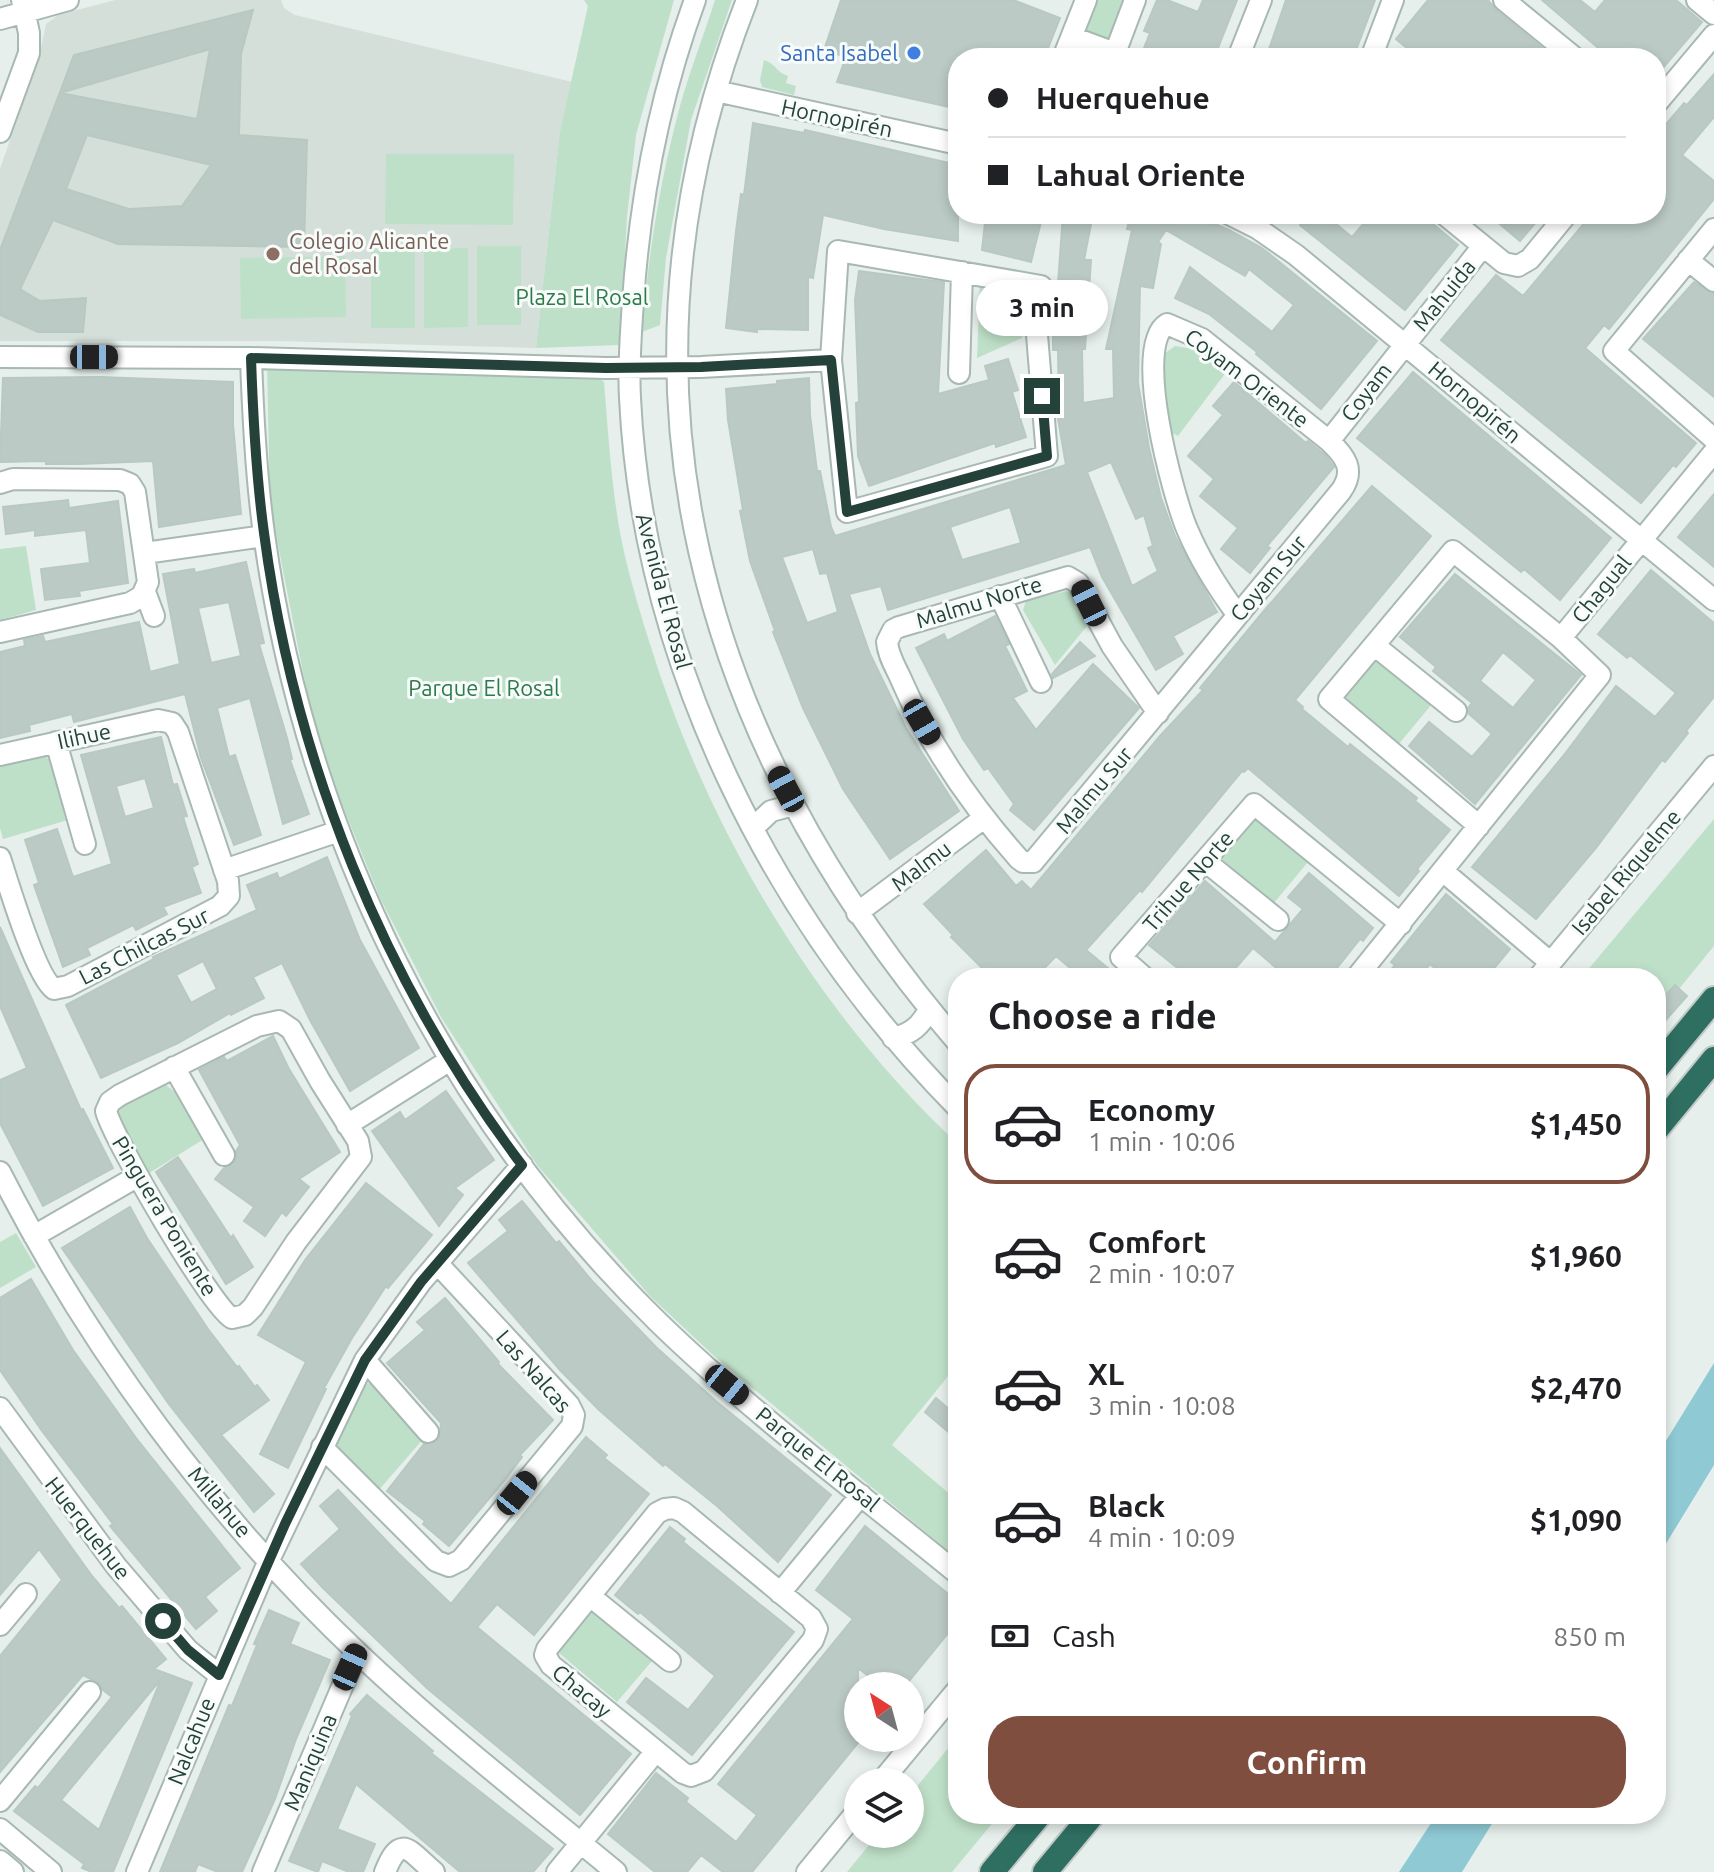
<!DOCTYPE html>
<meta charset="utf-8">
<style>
:root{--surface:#fff;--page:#f6f6f6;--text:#202124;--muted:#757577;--line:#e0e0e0;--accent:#7f4e3f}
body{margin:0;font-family:Ubuntu,sans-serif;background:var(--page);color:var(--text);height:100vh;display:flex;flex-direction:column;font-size:30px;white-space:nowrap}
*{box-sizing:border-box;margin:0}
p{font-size:26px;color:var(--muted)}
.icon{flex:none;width:44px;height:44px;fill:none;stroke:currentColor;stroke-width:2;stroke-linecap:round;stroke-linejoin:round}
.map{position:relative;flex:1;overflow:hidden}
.side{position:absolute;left:948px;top:968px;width:718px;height:856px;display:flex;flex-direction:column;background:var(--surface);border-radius:32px;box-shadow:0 4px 12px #0003}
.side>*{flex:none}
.guide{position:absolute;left:948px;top:48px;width:718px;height:176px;border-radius:32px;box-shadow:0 4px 12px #0003;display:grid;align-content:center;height:176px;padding:0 40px;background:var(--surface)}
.needle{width:52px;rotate:324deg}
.controls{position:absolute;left:844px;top:1672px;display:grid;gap:16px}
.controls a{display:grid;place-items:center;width:80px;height:80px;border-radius:50%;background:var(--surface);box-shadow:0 4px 12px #0003;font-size:40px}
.end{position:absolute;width:36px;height:36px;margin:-18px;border:10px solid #24423a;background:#fff;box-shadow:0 0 0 4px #fff}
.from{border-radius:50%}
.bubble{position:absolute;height:56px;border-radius:28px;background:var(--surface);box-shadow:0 4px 12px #0003;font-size:26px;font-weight:700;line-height:56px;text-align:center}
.car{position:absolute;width:24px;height:48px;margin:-24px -12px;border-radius:10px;box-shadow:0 0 6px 2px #0007;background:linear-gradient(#222 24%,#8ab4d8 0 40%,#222 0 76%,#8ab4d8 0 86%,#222 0)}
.guide b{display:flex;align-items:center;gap:28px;height:76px;font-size:30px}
.guide b+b{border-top:2px solid var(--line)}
.guide i{width:20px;height:20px;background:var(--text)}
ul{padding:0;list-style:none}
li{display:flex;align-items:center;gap:24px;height:120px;margin:0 16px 12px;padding:0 24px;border:4px solid transparent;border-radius:32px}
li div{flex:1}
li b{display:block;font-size:30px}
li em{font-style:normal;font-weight:700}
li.current{border-color:var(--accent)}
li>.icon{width:72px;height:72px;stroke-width:1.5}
h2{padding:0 40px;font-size:36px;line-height:96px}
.pay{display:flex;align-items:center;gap:20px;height:88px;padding:0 40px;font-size:30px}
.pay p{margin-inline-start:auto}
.cta{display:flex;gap:16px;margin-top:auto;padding:16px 40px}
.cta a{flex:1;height:92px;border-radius:32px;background:var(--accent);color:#fff;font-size:32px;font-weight:700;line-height:92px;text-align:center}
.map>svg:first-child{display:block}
.built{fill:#d4dfda}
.green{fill:#bfe0c8}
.water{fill:#8ec9d4}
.building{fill:#bbcac4;stroke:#b8c9c2;stroke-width:2;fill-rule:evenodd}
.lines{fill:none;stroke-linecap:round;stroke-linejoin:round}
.minor-casing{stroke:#a8b8b2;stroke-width:24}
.motorway-casing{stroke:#c2cac8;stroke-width:28}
.minor{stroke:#fff;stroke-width:20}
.motorway{stroke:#2f6f62;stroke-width:24}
.route{stroke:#24423a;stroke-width:10}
.shop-dot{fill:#3f7fe0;stroke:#f7fbf9;stroke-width:3}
.education-dot{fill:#8d6e63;stroke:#f7fbf9;stroke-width:3}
.labels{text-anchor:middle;stroke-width:6;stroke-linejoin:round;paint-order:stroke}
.shop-label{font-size:22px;fill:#366cbe;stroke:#f7fbf9;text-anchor:end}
.street-label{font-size:22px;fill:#24423a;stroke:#f7fbf9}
.education-label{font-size:22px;fill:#785e54;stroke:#f7fbf9;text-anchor:start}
.park-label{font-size:22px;fill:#2d7a4b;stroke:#f7fbf9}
</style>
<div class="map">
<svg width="1714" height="1872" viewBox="0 0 1714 1872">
<rect width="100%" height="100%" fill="#e6efeb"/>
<!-- built -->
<path class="built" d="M115,0H281L284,8L295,15L572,82L560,131L536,348L275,341H0V169L39,57L46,24L58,15Z"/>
<!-- green -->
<path class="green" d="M584,0H674L636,135L627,217L620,345L536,348L560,131L588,6Z
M715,0H732L691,120L666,258L660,325L642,332C648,256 660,180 680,106C690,70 704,35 715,0Z
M1095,0H1131L1114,43L1083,31Z
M764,60C775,63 777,73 788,76L786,83L796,86L794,95L762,87L760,80Z
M386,154H514L513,225L385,224Z
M477,246H521V325H477Z
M468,248V327L424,328V249Z
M415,249V328H371V250Z
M345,256L346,317L241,319L240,258Z
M980,283L1030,293L1022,338L977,358Z
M1175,346L1199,350L1227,371L1178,436L1167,430L1164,354Z
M267,364L598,376L604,382C608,430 611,479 619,527C626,566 638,606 650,644C707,828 816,1012 958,1144V1364L892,1445L958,1501V1559L713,1355L650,1296L537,1165L441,1017L380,898L337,792L309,703L270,504Z
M26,546L36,610L0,620V549Z
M1066,591L1074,593L1087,626L1055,665L1023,610L1026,601Z
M1372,654L1432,704L1398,745L1338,695Z
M43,754L54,764L68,820L3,839L0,828V764Z
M1255,819L1308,862L1273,904L1220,860Z
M1714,819V946L1656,1017V978H1581Z
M165,1084L176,1093L204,1139L146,1175L115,1117L117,1107L160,1085Z
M16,1233L36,1267L0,1288V1242Z
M369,1383L375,1384L424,1438L377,1492L336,1447L337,1438L364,1385Z
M589,1612L595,1613L652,1661L617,1702L559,1653V1646Z
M958,1736V1814H1000L952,1872H847L878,1834H910V1795Z"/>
<!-- water -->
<path class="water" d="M1714,1363V1465L1656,1560V1457Z
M1437,1814H1498L1462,1872H1399Z"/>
<!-- building -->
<path class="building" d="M841,0H1013L1060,18L1044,58H958V109L837,82L846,57L824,50Z
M1157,0H1167L1198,12L1203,0H1237L1214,58H1191L1169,50L1166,58H1140L1150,33L1144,31Z
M1286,0H1375L1353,58H1266Z
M1428,0H1488L1496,10L1554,58H1419L1396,39Z
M1542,0H1580L1595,12L1605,0H1676L1702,22L1656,76V58H1610Z
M253,10L241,54L239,135L307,140L304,247L118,244L53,220L20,289L40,301L86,298L83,332H38L0,315V250L74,55ZM210,49L197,119L60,93ZM87,135L211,165L182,206L129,209L66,189Z
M1714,74V117L1682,155L1714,181V199L1609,329L1604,325L1585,348L1696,443L1676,467L1673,465L1641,503L1441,340L1496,275L1523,296L1592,214H1656V136L1684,103L1687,105Z
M753,123L804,133L805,130L958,165V241L884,229L823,215L813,278L808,277V330L757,329V332L726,328L736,231L741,194L744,195Z
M986,214H1043L1031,262L982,250Z
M1063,214H1093L1084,260H1091L1085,349H1082L1083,403L1114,398L1113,349H1106L1132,230L1127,229L1131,214H1192L1229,230L1262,248L1377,341L1321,409L1256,354L1257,352L1209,314L1175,298L1190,267L1272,332L1294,305L1249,269L1245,276L1166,230L1158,242L1161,244L1153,288L1140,286L1138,383L1149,448L1161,498L1175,536L1217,612L1173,636L1183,654L1156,670L1102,577L1090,547L888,610L881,586L849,594L870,654L906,728L959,811L890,859L843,789L803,708L773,632L775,631L750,561L740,511L743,510L728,420L726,389L777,384V381L809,378L810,415L817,471H820L831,527L835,536L1066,465L1056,407H1059L1058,350H1053V313L1056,312ZM1111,462L1136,519L1144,515L1153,546L1148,548L1158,571L1132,586L1087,472ZM1010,507L1021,543L962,560L950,527ZM813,549L820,574L827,573L838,612L807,623L782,557Z
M1309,214H1324L1352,237L1372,214H1421L1458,245L1405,310L1300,225Z
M1488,214H1543L1520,241Z
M859,271L944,282L938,394L989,380L985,366L1008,359L1018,390L1012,392L1026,437L996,447L995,443L869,486L858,456L856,403L859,402L855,300Z
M1694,282L1714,294V397L1643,339Z
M1413,372L1611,538L1560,600L1524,569L1521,572L1357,438Z
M100,377L233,382V424L241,514L159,527L153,461L80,464H46V461L0,462L3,378Z
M1234,382L1306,443L1308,441L1325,455L1334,467L1267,546L1270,548L1250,573L1221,549L1238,528L1200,496L1214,479L1188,456L1223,415L1213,406Z
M1372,486L1431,536L1295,700L1303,707L1302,709L1348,747L1350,744L1417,798L1415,801L1450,830L1417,869L1419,871L1399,896L1248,768L1244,772L1242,771L1142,892L1140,890L1086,950L1120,978H1082L1056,956L1035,978H992L951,937L953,935L924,904L986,850L1016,886L1022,881L1031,890L1160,736L1203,690L1200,688L1263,612Z
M1714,494V567L1678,537Z
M68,500L69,508L118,501L128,583L79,591L80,596L45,600L41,569L90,563L86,530L35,536V530L6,534L3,507Z
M246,562L264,643L259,644L287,738L292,759L290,760L309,814L283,824L250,698L217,708L229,757L235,755L261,835L234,845L201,758L185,694L74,722L72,714L29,725L30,731L0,738V652L25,646L24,640L43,636L45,642L139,622L150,672L180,664L163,574L194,569L195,573ZM229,602L241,656L211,663L198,608Z
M1651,570L1714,623V697L1686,731L1688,733L1665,762L1662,760L1596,848L1536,919L1472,867L1564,755L1616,686L1655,717L1676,693L1630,655L1627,658L1598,634Z
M1455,574L1581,675L1475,804L1409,746L1429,722L1472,757L1492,734L1469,714L1468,708L1472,703L1433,671L1436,667L1400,637ZM1503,652L1536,680L1513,708L1480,681Z
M995,616L1009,644L1005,646L1027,691L1013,698L1036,730L1093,664L1139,708L1034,830L1010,810L1014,804L988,768L984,770L963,739L916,648L944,634L947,641Z
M1080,642L1095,656L1053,678L1052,674Z
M161,737L173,785L177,784L187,816L183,817L198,864L192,867L201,893L163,907L167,914L136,930L133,925L87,948L90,955L63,967L34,885L39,883L25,840L57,829L73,877L112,864L81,755ZM145,778L154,808L125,817L116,786Z
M327,857L360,940L419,1048L350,1091L310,1020L282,963L253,977L264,998L231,1015L230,1013L178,1043L101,1078L66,1005L154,959L153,957L257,910L247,885L277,873L279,879ZM203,961L217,989L191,1003L176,975Z
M1309,873L1373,928L1363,941L1360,939L1329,978H1288L1253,948L1227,978H1190L1149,945L1205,881L1275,942L1303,909L1288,897Z
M1446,894L1510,949L1486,978H1446L1430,964L1419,978H1384L1395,965L1391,962Z
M0,927L81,1110L83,1109L113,1168L43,1206L0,1123V1080L27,1068L0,1006Z
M1675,985L1687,996L1656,1031V1006Z
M273,1036L289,1069L340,1152L299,1179L309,1187L286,1216L282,1212L265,1236L244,1221L254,1207L215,1179L224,1168L235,1162L236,1151L240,1145L199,1070L224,1057L227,1061Z
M446,1091L494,1160L455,1188L463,1195L439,1226L372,1131L400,1112L405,1120Z
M178,1157L231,1238L233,1235L253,1267L226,1284L156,1172Z
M366,1183L432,1235L388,1288L386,1286L352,1338L324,1388L326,1389L288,1468L260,1454L306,1362L258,1335L305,1260Z
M522,1201L556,1243L559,1241L592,1281L657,1348L717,1402L831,1495L778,1562L717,1506L665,1464L663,1466L599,1410L560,1370L468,1263L508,1231L499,1220Z
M130,1207L147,1238L208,1329L237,1367L239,1366L255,1387L257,1385L269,1400L221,1435L274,1494L254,1512L168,1403L62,1248Z
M31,1279L73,1350L139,1442L240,1568L205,1597L217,1611L196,1629L110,1526L113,1524L42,1431L0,1370V1298Z
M445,1298L499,1362L498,1364L553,1420L520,1455L522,1457L504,1481L449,1546L423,1524L425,1521L387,1491L424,1444L437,1441L440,1435L441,1423L387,1363L425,1330L417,1322Z
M936,1398L958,1417V1440L925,1412Z
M586,1437L607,1455L604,1458L649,1494L534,1635L497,1604L477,1627L631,1754L580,1815L428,1689L323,1588L301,1564L340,1529L320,1506L338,1490L398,1553L451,1604Z
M0,1448L92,1576L119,1608L122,1606L166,1659L154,1669L192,1683L113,1872H92L82,1868L84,1864L14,1811L35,1786L38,1788L112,1697L103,1690L99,1683L83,1675L0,1772V1656L62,1580L39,1549L0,1595ZM161,1679L121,1778L99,1830L61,1800Z
M865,1526L958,1602V1621L905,1686H881L858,1668V1743L752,1872H723L701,1855L687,1872H655L608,1834L656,1773L688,1798L686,1802L736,1842L757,1815L718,1784L853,1619L816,1590Z
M670,1527L685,1539L683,1542L794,1632L692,1755L627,1702L646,1678L688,1710L715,1676L640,1612L638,1614L615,1595Z
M269,1610L299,1623L290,1644L330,1660L296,1739L275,1799L242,1872H218L198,1864L195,1872H160L229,1705L232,1706L257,1645L254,1644Z
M367,1695L433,1751L431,1753L553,1849L533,1872H460L356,1784L337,1829L375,1844L363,1872H349L322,1861L318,1872L289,1861L352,1716L350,1714Z"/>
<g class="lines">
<!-- minor casing -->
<g class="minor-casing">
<path id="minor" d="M695,0C659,98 640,198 633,301C631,333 628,366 630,398C643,664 773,920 958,1108
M747,0C597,382 699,740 958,1043
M1504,0L1575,58
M1697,0L1714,14
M0,19L68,0
M1072,37L1115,53L1135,0
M1063,58L1086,0
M1238,58L1261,0
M1371,58L1393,0
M716,91L958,144
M1656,104L1714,35
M0,132L29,53V33L22,0
M1229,214L1257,228L1296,255L1714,600
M1444,214L1504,263L1518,266L1530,259L1567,214
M1714,229L1614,351L1714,439
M838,251L1041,286L1037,335L1047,456L847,512L831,360Z
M1688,260L1714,281
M0,357L251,358L606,368L701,367L831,360
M251,358C253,417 256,476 264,534C305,832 444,1113 659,1323C752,1413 858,1492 958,1574
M959,373L962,272
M1329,441L1483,246
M0,483L13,479L120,480L130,484L135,492L148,582L142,596L130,603L0,632
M145,553L264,536
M145,592L154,616
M1000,596L1041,682
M1561,638L1714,452
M1374,645L1456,711
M1158,713L1112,646L1078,583L1068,577L899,627L893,630L887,642C888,655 895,666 900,677C929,744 971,805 1019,859L1023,862H1033L1341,491C1356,470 1345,456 1329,441L1202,339L1167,324C1132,345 1173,496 1187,529C1200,560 1217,587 1237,614
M56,742L85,844
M0,755L158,720L172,723L178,732L228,881L229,896L220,906L68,986L54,989C36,977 8,883 0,858
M753,828L771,811L794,805
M1205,861L1278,920
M224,870L339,831
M1444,872L1551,963
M857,913L984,818
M1145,978L1121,957L1254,804L1401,924
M1356,978L1600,675L1561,638L1453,551L1329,699L1479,826
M1538,978L1714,766
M279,1021L291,1029L320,1081L358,1141L361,1157L296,1242L253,1307L245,1315L232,1318C212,1308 113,1139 106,1111L110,1102L120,1095L257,1026Z
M893,1038C911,1034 921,1026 929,1009
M174,1067L224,1155
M347,1125L450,1060
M0,1172C90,1349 213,1515 357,1652C439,1730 529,1800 616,1872
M34,1236L138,1176
M365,1360L428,1432
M0,1408L116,1566L188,1650L219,1675
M322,1447L436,1561L449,1566L461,1560L572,1426L574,1415L569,1405L437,1263
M674,1508L683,1512L811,1618L817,1629L813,1640L704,1771L691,1776L683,1773L551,1665L545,1655L547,1649L657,1513L665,1509Z
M780,1593L861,1495
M590,1596L670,1661
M0,1625L26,1594
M881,1782L958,1689
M0,1801L90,1692
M0,1829L51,1872
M0,1861L13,1872
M137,1872L269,1560L365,1360L421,1282L522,1165
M263,1872L357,1652
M385,1872C401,1832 409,1851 434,1872
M557,1872L656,1751
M807,1872L858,1810"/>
</g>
<!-- motorway casing -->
<g class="motorway-casing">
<path id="motorway" d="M1656,1069L1714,999
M1656,1130L1714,1059
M992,1872L1040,1814
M1045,1872L1093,1814"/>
</g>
<!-- minor -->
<use href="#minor" class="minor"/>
<!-- motorway -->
<use href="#motorway" class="motorway"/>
</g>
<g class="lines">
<!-- route -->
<path class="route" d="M163,1621L188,1650L219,1675L285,1524L365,1360L421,1282L522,1165C384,983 294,760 264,533C256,475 253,417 251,358L606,368L701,367L831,360L847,512L1047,456L1042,396"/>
</g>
<!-- markers -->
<circle class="shop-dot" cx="914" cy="53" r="8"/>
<circle class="education-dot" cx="273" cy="254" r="8"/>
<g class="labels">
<!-- shop labels -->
<g class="shop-label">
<text x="898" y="61">Santa Isabel</text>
</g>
<!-- street labels -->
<g class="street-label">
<text transform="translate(837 118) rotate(12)" y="8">Hornopirén</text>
<text transform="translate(1444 295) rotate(-51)" y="8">Mahuida</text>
<text transform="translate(1247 378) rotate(37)" y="8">Coyam Oriente</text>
<text transform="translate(1366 392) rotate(-52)" y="8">Coyam</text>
<text transform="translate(1475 402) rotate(40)" y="8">Hornopirén</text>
<text transform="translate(1268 578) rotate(-50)" y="8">Coyam Sur</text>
<text transform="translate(1601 589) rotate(-51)" y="8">Chagual</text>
<text transform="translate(664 591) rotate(75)" y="8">Avenida El Rosal</text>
<text transform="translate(979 602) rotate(-17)" y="8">Malmu Norte</text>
<text transform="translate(84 736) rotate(-12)" y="8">Ilihue</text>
<text transform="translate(1094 790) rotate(-50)" y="8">Malmu Sur</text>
<text transform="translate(921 866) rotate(-37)" y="8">Malmu</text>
<text transform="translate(1626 872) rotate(-50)" y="8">Isabel Riquelme</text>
<text transform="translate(1188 881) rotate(-49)" y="8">Trihue Norte</text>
<text transform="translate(144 946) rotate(-27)" y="8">Las Chilcas Sur</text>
<text transform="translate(165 1216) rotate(59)" y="8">Pinguera Poniente</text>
<text transform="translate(534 1371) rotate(49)" y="8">Las Nalcas</text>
<text transform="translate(818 1459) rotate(39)" y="8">Parque El Rosal</text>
<text transform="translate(220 1502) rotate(50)" y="8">Millahue</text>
<text transform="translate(88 1528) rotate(52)" y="8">Huerquehue</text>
<text transform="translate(582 1691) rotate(40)" y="8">Chacay</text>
<text transform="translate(191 1741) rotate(-68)" y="8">Nalcahue</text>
<text transform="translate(310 1762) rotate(-67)" y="8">Maniquina</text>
</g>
<!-- education labels -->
<g class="education-label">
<text x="289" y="249">Colegio Alicante<tspan x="289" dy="25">del Rosal</tspan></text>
</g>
<!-- park labels -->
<g class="park-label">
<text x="582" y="305">Plaza El Rosal</text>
<text x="484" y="696">Parque El Rosal</text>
</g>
</g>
</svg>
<div class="controls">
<a><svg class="needle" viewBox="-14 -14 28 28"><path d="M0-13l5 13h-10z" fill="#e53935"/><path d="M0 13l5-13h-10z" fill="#757577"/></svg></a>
<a><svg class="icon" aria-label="layers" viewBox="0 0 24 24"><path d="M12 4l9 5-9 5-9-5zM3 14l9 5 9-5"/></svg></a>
</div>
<i class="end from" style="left:163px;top:1621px"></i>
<i class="end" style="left:1042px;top:396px"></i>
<div class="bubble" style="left:976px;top:280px;width:132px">3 min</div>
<i class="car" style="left:94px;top:357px;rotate:90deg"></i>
<i class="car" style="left:1089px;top:603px;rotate:334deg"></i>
<i class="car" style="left:922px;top:722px;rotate:150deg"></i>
<i class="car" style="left:786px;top:789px;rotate:332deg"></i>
<i class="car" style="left:727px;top:1385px;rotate:129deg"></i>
<i class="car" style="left:517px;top:1493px;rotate:39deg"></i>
<i class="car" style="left:350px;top:1667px;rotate:24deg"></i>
<div class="guide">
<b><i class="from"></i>Huerquehue</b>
<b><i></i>Lahual Oriente</b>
</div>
<section class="side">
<h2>Choose a ride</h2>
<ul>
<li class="current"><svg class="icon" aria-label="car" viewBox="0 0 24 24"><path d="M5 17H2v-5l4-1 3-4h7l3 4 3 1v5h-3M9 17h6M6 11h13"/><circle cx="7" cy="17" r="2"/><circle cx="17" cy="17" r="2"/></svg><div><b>Economy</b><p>1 min · 10:06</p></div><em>$1,450</em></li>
<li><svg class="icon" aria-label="car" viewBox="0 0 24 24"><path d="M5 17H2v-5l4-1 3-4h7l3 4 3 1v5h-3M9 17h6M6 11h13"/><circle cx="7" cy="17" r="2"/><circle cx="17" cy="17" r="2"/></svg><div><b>Comfort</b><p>2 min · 10:07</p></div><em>$1,960</em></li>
<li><svg class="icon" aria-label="car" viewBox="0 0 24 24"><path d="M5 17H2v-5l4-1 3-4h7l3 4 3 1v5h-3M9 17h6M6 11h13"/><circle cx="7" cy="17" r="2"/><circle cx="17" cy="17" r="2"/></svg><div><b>XL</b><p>3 min · 10:08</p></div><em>$2,470</em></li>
<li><svg class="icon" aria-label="car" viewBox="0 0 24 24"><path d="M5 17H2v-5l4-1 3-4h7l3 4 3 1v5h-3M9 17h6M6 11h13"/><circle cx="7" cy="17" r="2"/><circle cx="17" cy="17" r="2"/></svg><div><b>Black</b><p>4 min · 10:09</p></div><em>$1,090</em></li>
</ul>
<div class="pay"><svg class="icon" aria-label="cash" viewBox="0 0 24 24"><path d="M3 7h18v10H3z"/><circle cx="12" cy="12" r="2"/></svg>Cash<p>850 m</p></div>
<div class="cta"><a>Confirm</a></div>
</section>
</div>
